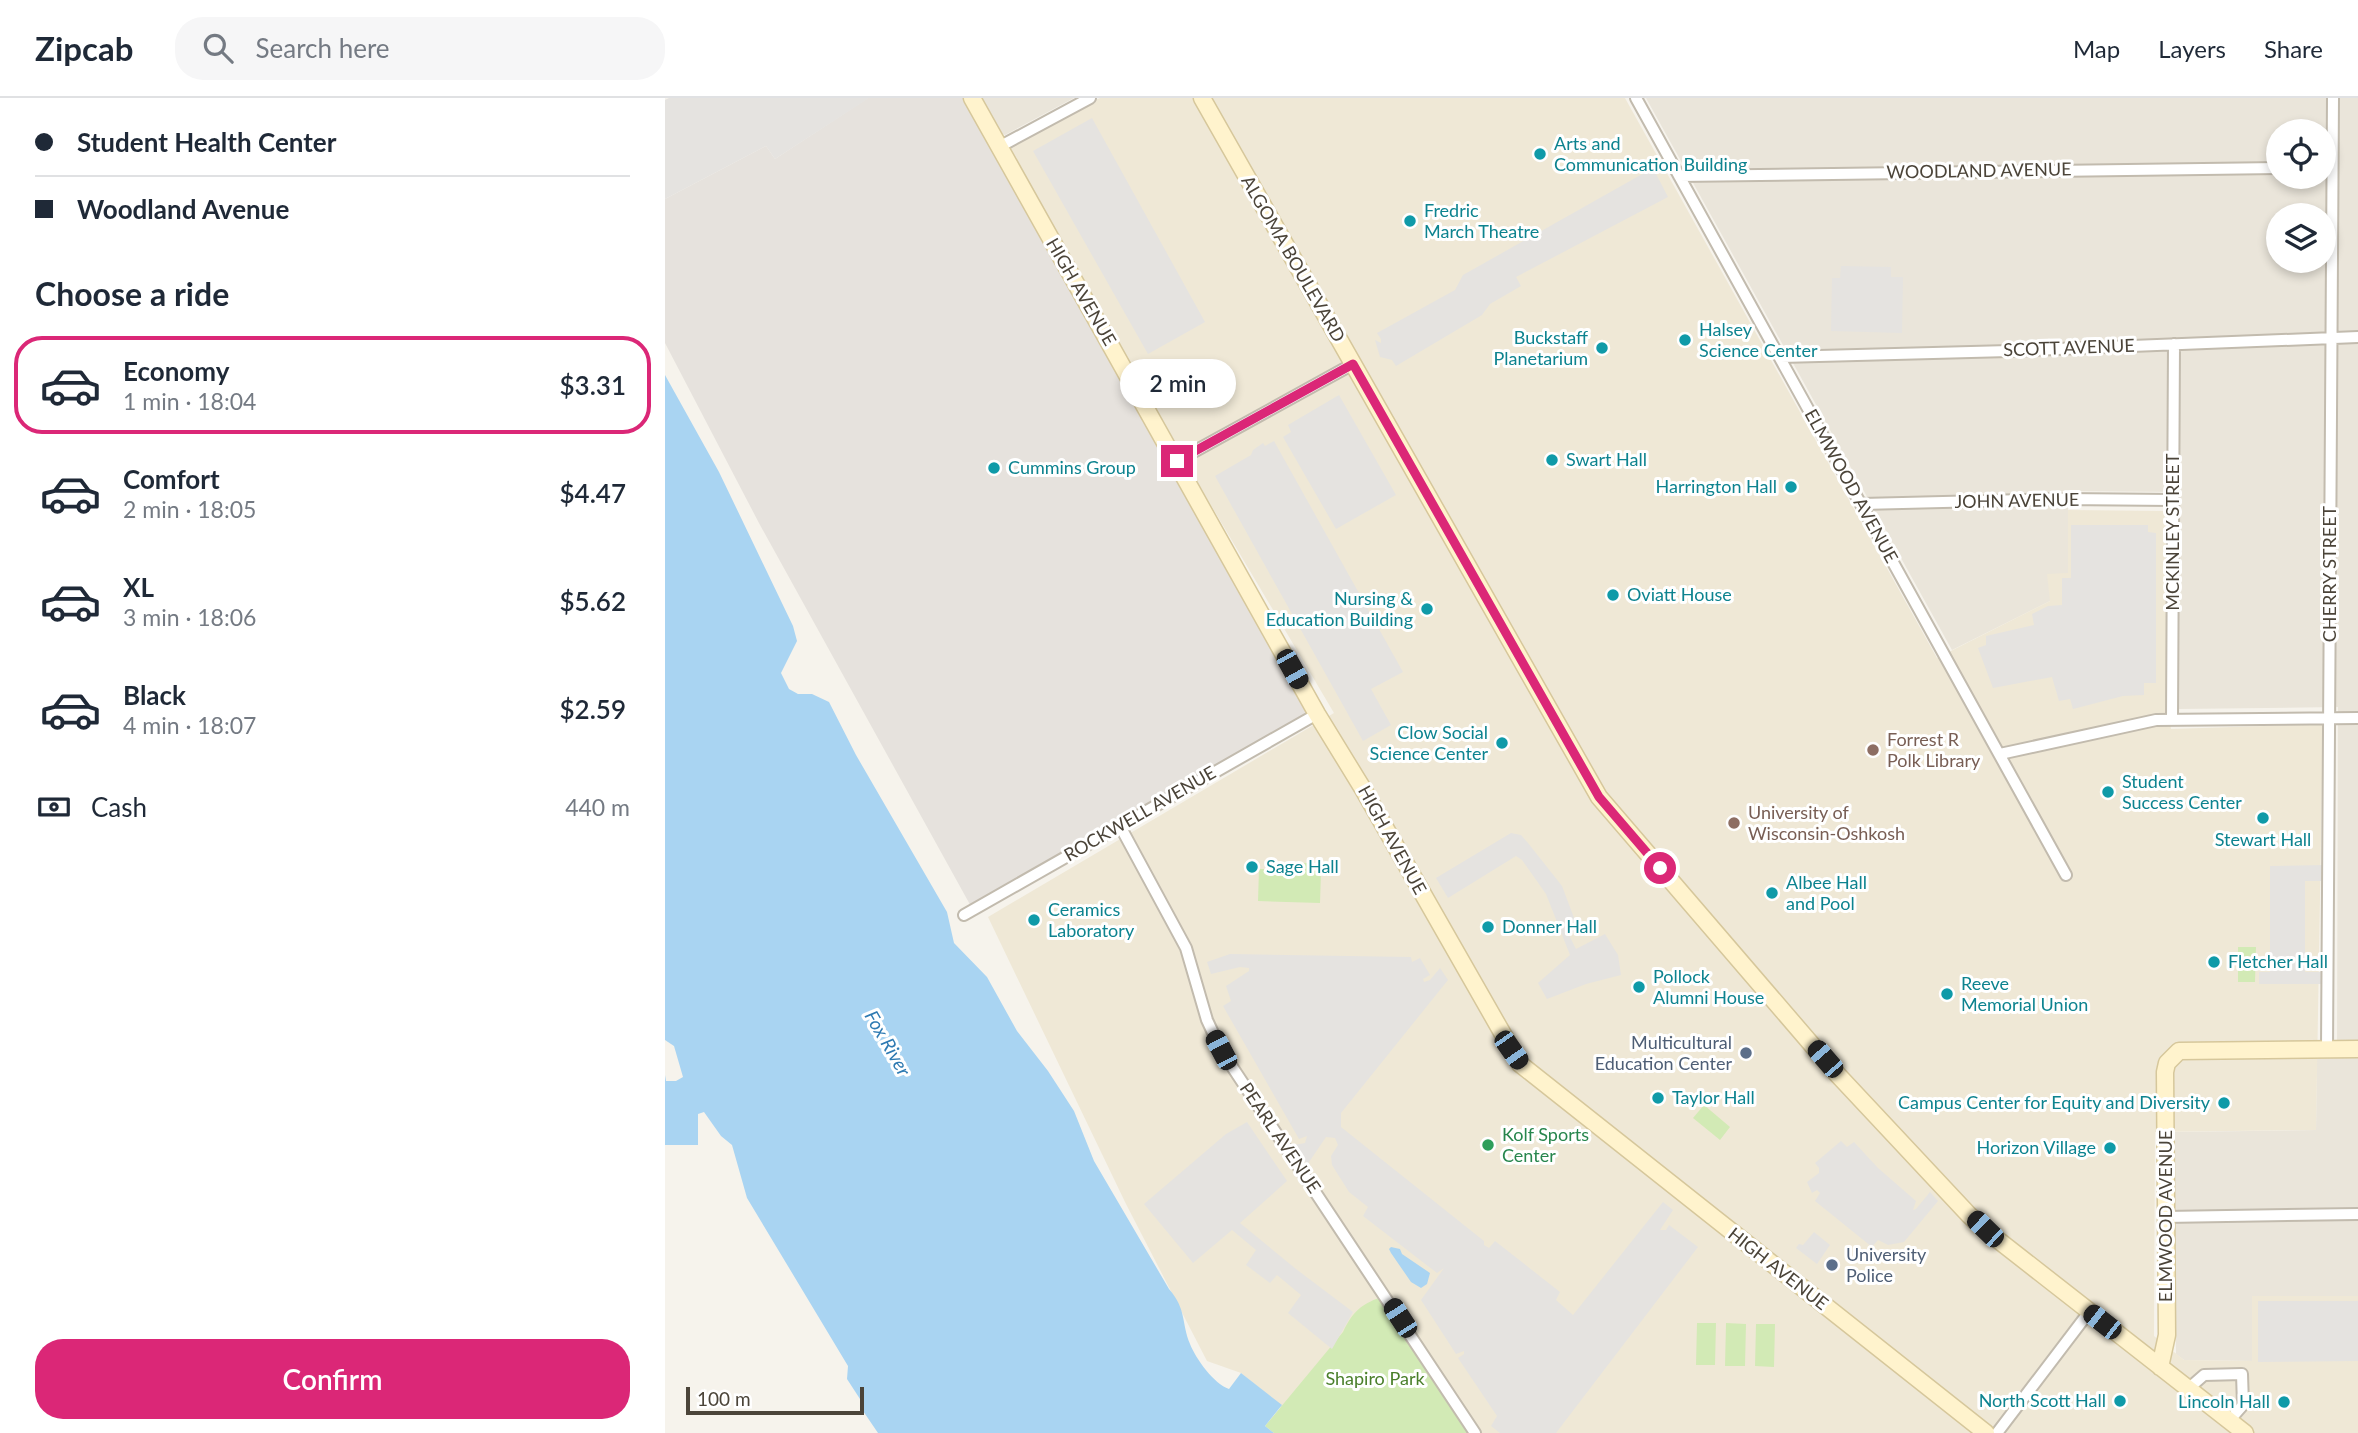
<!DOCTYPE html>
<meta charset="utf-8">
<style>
:root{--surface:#fff;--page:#f6f6f7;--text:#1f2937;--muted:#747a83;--line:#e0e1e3;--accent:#db2777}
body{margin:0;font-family:Lato,sans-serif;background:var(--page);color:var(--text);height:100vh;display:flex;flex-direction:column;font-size:26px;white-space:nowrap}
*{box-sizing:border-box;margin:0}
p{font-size:23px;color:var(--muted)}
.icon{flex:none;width:38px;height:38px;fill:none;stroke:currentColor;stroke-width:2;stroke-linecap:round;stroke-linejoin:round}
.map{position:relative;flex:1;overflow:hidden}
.panel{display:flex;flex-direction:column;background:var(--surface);width:665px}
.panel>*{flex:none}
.top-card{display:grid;align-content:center;height:154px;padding:0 35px;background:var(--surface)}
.fabs{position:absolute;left:1601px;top:21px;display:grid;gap:14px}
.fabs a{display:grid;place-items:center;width:70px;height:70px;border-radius:50%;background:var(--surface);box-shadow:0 4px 10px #0003;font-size:35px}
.scale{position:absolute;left:21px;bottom:18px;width:178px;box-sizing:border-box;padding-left:7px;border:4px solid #4b4439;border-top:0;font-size:19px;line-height:24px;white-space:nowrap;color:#4b4439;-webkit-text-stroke:5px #fff;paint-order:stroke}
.end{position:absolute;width:32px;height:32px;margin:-16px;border:9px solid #db2777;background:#fff;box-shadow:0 0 0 4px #fff}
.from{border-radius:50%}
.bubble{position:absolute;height:49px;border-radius:24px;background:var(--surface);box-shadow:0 4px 10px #0003;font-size:23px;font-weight:600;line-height:49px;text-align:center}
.car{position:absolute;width:21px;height:42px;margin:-21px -10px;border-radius:9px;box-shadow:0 0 5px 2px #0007;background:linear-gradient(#222 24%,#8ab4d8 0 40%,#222 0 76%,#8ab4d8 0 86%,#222 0)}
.top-card b{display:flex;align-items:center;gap:24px;height:66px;font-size:26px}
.top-card b+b{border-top:2px solid var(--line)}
.top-card i{width:18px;height:18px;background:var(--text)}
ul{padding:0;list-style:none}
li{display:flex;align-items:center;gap:21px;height:98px;margin:0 14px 10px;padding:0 21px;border:4px solid transparent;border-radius:28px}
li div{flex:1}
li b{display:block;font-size:26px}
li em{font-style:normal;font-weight:600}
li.on{border-color:var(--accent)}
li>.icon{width:63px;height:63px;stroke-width:1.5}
h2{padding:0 35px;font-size:32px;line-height:84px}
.pay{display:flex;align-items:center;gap:18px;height:77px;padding:0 35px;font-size:26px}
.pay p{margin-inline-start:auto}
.button{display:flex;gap:14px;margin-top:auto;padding:14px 35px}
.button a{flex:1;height:80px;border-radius:28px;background:var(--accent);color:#fff;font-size:28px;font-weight:600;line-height:80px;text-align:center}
header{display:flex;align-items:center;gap:42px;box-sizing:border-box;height:98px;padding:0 35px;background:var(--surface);border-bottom:2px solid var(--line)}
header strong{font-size:33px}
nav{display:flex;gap:38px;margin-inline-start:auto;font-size:24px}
.search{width:490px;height:63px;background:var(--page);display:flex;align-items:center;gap:18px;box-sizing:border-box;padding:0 24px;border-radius:28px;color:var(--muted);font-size:26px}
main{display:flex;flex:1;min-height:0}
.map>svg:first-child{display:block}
.residential{fill:#eae5da;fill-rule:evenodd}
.industrial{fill:#e6e2dd}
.education{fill:#efe8d6}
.green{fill:#d2eab5}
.parking{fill:#e5e3e0}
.water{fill:#a9d4f2}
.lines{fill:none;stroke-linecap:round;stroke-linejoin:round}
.street-casing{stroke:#c2bbae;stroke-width:14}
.secondary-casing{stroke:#d6c79b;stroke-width:19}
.street{stroke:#fff;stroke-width:10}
.secondary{stroke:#fff3cd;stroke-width:16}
.route{stroke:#db2777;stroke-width:9}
.culture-dot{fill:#0f9aa8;stroke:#fff;stroke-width:2.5}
.education-dot{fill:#8d6e63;stroke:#fff;stroke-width:2.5}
.service-dot{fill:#5c6f8a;stroke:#fff;stroke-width:2.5}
.leisure-dot{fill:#2e9e5b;stroke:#fff;stroke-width:2.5}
.labels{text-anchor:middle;stroke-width:6;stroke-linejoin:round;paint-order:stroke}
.culture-label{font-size:18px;fill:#0d838f;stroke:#fff;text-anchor:start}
.street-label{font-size:18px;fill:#4b4439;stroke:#fff}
.education-label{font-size:18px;fill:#785e54;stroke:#fff;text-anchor:start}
.service-label{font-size:18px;fill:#4e5e75;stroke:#fff;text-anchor:end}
.leisure-label{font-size:18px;fill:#27864d;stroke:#fff;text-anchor:start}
.park-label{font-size:18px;fill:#4a7f2a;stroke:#fff}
.water-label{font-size:19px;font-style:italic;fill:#2e7ab2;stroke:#fff}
</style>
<header>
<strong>Zipcab</strong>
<div class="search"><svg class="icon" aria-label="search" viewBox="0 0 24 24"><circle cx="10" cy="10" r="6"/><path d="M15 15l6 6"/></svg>Search here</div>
<nav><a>Map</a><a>Layers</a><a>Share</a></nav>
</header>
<main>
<section class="panel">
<div class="top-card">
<b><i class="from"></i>Student Health Center</b>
<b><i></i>Woodland Avenue</b>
</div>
<h2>Choose a ride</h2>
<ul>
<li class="on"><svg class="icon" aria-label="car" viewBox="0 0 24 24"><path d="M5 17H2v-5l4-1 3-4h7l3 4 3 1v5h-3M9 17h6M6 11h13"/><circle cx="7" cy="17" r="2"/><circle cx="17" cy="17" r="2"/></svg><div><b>Economy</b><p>1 min · 18:04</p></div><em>$3.31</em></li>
<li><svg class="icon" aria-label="car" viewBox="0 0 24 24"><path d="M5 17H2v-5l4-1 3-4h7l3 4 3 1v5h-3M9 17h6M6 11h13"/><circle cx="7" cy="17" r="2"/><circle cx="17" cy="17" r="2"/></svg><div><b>Comfort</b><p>2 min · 18:05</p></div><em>$4.47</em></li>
<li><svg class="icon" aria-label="car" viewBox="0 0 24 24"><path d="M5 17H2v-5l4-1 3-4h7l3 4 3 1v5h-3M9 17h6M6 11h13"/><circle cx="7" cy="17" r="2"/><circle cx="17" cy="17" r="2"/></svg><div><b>XL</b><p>3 min · 18:06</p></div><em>$5.62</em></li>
<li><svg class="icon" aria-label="car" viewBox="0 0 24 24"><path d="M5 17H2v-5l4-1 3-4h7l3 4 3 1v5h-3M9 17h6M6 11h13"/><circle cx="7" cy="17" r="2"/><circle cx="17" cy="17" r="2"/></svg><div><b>Black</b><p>4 min · 18:07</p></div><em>$2.59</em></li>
</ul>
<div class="pay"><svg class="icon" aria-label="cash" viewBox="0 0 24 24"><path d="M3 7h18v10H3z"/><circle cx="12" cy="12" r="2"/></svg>Cash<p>440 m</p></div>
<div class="button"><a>Confirm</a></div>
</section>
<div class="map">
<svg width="1693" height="1335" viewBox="0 0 1693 1335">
<rect width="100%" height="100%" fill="#f6f3ec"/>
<!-- residential -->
<path class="residential" d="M317,0H409L340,37L337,36Z
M981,0H1693V1198H1588V1263L1519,1262L1511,1256L1509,1034L1651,1032L1652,961L1672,960L1673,609L1514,611L1512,607L1514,394L1403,393V476L1385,503L1287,552ZM1614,33H1659V79H1614ZM1614,117H1659V163H1614Z"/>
<!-- industrial -->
<path class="industrial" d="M203,0H307L652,616L308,812L95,427L0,245V101L101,48L110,61Z"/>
<!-- education -->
<path class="education" d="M435,0H960L1272,560L1385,503L1382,476L1403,475V412L1502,413L1503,608L1506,631L1658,626L1651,1032L1490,1034L1489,1238L1519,1262L1587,1263V1198H1693V1335H634L612,1304L576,1275L542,1263L461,1106L323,819L669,615L334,49Z"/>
<!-- green -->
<path class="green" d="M608,764L642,765L643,773H656L655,805L593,803L594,771H608Z
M1573,849H1591L1590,884H1573Z
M1039,1007L1065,1029L1055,1042L1028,1020Z
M720,1198L810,1335H609L600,1328L678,1234C688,1213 697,1205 720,1198Z
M1032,1225H1051L1050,1267H1031Z
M1061,1225L1081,1226L1080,1268H1060Z
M1091,1226H1110L1109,1269L1090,1268Z"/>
<!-- parking -->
<path class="parking" d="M4,0H204L110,61L101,48L0,101V2Z
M427,20L540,224L483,256L368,53Z
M988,70L1003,99L851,179L856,188L825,206L817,217L731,268L727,262L715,259L710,242L716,245V241L712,235L790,192L798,177Z
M1176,168L1226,169V179H1238L1237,235L1166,233L1167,180H1175Z
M674,297L731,397L671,431L618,339L626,334L623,327Z
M609,343L738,574L706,591L726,627L698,643L550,378L586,357L588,352L598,345L600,348Z
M1406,427H1483V434L1491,435V585H1479V597L1458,598L1408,611L1405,601L1394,603L1387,579L1328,590L1313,550L1321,547V538L1369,527L1367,516L1383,508L1397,507V480H1406Z
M846,735L856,737L863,745L897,788L914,833L903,835L911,851L940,836L953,857L956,877L921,886L882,901L873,885L905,857L881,796L857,762L851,758L783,800L771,780Z
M1663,767V783H1640V874H1662V886H1594V874H1605V768Z
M565,856L746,859L747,864L755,860L765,877L758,881L759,884L765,882L775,870L783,882L676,1015V1029L819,1143V1147L824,1150L830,1143L895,1194L891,1202L908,1217L998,1104L1008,1112L995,1132H1001L1004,1127L1033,1149L891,1335H835L826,1328L832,1318L793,1260L799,1256V1253L791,1256L756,1202L779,1170L772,1175L698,1118L703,1109L684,1094L667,1067L666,1058L673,1047L670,1040L661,1039L642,1067L629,1047L640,1045L642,1038L634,1041L558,908L566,903L561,888L584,873V870L575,869L546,876L542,864Z
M582,1024L622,1083L575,1125L631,1171L688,1214L667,1251L623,1215L636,1197L612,1177L605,1185L581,1167L591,1152L567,1132L528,1165L479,1106L561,1036Z
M1176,1043L1182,1049L1189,1044L1213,1070L1251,1103L1248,1112L1251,1111L1265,1094L1273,1103L1239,1144L1223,1147L1213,1142L1207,1149L1150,1103L1155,1095L1152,1092L1147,1095L1142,1084L1154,1075V1070L1150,1065Z
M1149,1134L1165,1147L1152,1166L1131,1150L1134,1146L1138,1147Z
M1593,1203H1693V1263L1593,1264Z"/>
<!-- water -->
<path class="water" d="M0,277L54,374L128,528L132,543L116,575L124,591L133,596H147L164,604L191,657L282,814L289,845L322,879L352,933L383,973L409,1013L429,1063L504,1191C522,1212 516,1224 525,1246C531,1261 549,1286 564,1291L576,1275L617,1307L600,1328L609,1335H213L196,1310L195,1301L182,1281L183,1268L82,1100L67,1047L56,1038L39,1014L33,1016V1047H0V977L1,983H11L18,979L9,948L0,942Z
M726,1149L735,1151L737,1156L765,1175L762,1186L756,1190L746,1184L726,1155L724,1151Z"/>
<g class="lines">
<!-- street casing -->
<g class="street-casing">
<path id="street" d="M971,0L1401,777
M334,49L425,0
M1014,78L1614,70
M1116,259L1344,253L1693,239
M512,363L688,266
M1197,406L1398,401L1508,402
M1507,622L1509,246
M1335,656L1491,622L1693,620
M455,728L521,850L542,922L556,952L810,1335
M299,817L652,616
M1662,952L1668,0
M1500,1119L1693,1116
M1523,1291L1539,1277L1577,1276L1578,1307L1564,1323
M1332,1335L1424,1214"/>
</g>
<!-- secondary casing -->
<g class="secondary-casing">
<path id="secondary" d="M307,0L652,616L698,691L855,966L1321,1335
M537,0L934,699L1172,976L1304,1117L1319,1131L1580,1335
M1495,1269L1502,1237L1500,974L1502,965L1514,953L1693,951"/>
</g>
<!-- street -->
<use href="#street" class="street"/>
<!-- secondary -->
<use href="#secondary" class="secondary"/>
</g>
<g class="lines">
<!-- route -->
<path class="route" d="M512,363L688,266L934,699L995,770"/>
</g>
<!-- markers -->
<g class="culture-dot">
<circle cx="875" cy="56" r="7"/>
<circle cx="745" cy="123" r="7"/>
<circle cx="1020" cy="242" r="7"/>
<circle cx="937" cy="250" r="7"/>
<circle cx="887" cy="362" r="7"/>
<circle cx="329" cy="370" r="7"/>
<circle cx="1126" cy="389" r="7"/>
<circle cx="948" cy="497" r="7"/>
<circle cx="762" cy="511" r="7"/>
<circle cx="837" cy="645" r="7"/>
<circle cx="1443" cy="694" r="7"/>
<circle cx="1598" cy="720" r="7"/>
<circle cx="587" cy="769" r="7"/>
<circle cx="1107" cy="795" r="7"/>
<circle cx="369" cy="822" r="7"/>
<circle cx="823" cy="829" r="7"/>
<circle cx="1549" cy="864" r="7"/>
<circle cx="974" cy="889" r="7"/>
<circle cx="1282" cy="896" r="7"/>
<circle cx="993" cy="1000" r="7"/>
<circle cx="1559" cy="1005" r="7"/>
<circle cx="1445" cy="1050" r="7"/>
<circle cx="1455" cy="1303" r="7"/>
<circle cx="1619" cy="1304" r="7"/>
</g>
<g class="education-dot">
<circle cx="1208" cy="652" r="7"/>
<circle cx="1069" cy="725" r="7"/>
</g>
<g class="service-dot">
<circle cx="1081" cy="955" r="7"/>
<circle cx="1167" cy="1167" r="7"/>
</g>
<circle class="leisure-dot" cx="823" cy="1047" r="7"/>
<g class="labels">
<!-- culture labels -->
<g class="culture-label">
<text x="889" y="52">Arts and<tspan x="889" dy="21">Communication Building</tspan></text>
<text x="759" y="119">Fredric<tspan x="759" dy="21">March Theatre</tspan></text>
<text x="1034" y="238">Halsey<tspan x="1034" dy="21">Science Center</tspan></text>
<text x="923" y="246" text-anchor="end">Buckstaff<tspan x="923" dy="21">Planetarium</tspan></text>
<text x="901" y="368">Swart Hall</text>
<text x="343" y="376">Cummins Group</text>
<text x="1112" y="395" text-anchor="end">Harrington Hall</text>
<text x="962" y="503">Oviatt House</text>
<text x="748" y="507" text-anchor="end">Nursing &amp;<tspan x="748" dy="21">Education Building</tspan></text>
<text x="823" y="641" text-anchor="end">Clow Social<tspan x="823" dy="21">Science Center</tspan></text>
<text x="1457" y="690">Student<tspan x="1457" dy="21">Success Center</tspan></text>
<text x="1598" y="748" text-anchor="middle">Stewart Hall</text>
<text x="601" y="775">Sage Hall</text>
<text x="1121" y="791">Albee Hall<tspan x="1121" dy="21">and Pool</tspan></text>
<text x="383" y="818">Ceramics<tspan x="383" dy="21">Laboratory</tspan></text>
<text x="837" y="835">Donner Hall</text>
<text x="1563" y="870">Fletcher Hall</text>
<text x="988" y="885">Pollock<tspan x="988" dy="21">Alumni House</tspan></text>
<text x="1296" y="892">Reeve<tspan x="1296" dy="21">Memorial Union</tspan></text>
<text x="1007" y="1006">Taylor Hall</text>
<text x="1545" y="1011" text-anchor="end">Campus Center for Equity and Diversity</text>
<text x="1431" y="1056" text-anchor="end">Horizon Village</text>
<text x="1441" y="1309" text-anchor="end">North Scott Hall</text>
<text x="1605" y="1310" text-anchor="end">Lincoln Hall</text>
</g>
<!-- street labels -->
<g class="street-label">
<text transform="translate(1314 73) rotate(-1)" y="6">WOODLAND AVENUE</text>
<text transform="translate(628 161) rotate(60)" y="6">ALGOMA BOULEVARD</text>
<text transform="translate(416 194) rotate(60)" y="6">HIGH AVENUE</text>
<text transform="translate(1404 250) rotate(-2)" y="6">SCOTT AVENUE</text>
<text transform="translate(1186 388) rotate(61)" y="6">ELMWOOD AVENUE</text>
<text transform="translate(1352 403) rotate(-1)" y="6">JOHN AVENUE</text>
<text transform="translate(1508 434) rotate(-90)" y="6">MCKINLEY STREET</text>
<text transform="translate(1665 476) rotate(-90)" y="6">CHERRY STREET</text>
<text transform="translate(475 716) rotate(-30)" y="6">ROCKWELL AVENUE</text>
<text transform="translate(727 742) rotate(61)" y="6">HIGH AVENUE</text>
<text transform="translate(615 1040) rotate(56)" y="6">PEARL AVENUE</text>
<text transform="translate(1501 1118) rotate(-90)" y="6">ELMWOOD AVENUE</text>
<text transform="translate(1113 1171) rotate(38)" y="6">HIGH AVENUE</text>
</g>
<!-- education labels -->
<g class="education-label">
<text x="1222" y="648">Forrest R<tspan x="1222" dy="21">Polk Library</tspan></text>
<text x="1083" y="721">University of<tspan x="1083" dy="21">Wisconsin-Oshkosh</tspan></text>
</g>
<!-- service labels -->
<g class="service-label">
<text x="1067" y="951">Multicultural<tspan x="1067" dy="21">Education Center</tspan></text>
<text x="1181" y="1163" text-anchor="start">University<tspan x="1181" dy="21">Police</tspan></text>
</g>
<!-- leisure labels -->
<g class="leisure-label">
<text x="837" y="1043">Kolf Sports<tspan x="837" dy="21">Center</tspan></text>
</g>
<!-- park labels -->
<g class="park-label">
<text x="710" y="1287">Shapiro Park</text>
</g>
<!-- water labels -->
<g class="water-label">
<text transform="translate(223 945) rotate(60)" y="7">Fox River</text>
</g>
</g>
</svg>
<div class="fabs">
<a><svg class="icon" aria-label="locate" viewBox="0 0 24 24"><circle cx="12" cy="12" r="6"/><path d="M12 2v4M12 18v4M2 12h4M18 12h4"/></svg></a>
<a><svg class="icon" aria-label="layers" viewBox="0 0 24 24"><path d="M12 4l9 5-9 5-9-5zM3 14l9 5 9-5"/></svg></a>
</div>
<div class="scale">100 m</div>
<i class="end from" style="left:995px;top:770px"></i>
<i class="end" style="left:512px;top:363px"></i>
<div class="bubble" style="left:455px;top:261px;width:116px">2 min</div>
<i class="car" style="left:627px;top:571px;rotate:151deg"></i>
<i class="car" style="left:556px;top:952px;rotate:332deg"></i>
<i class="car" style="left:846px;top:952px;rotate:145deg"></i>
<i class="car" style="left:1160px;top:961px;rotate:319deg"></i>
<i class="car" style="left:1320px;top:1131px;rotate:314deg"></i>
<i class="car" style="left:735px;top:1220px;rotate:327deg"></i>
<i class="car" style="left:1437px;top:1224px;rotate:308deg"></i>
</div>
</main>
